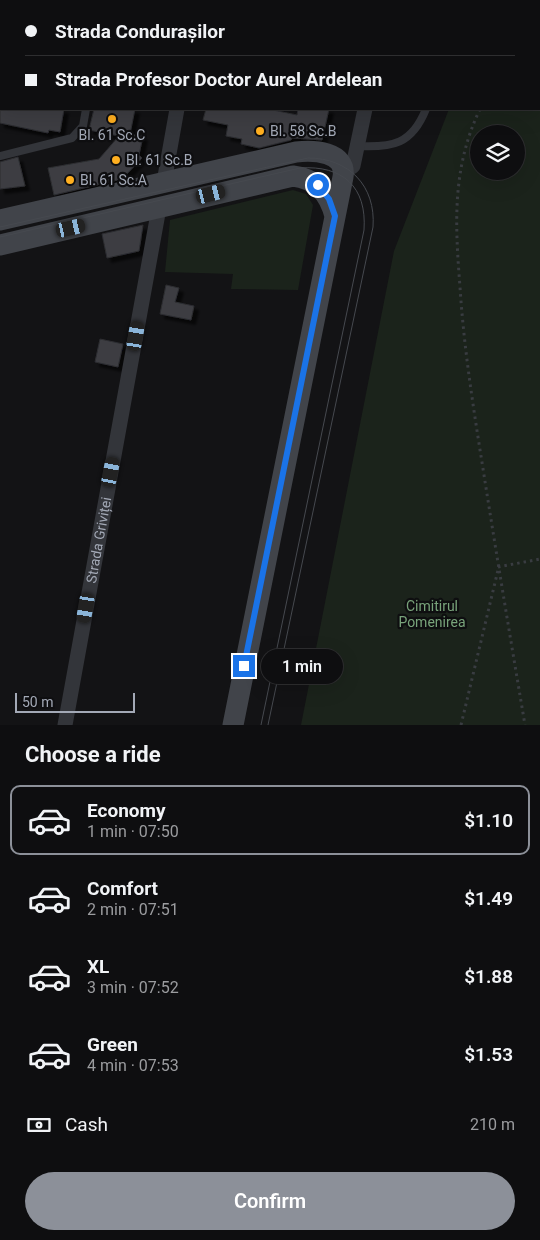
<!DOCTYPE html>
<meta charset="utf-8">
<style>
:root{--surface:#0e0e10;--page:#1c1c1e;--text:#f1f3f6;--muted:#9b9c9f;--line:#2e2e30;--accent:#8c9099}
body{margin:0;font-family:Roboto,sans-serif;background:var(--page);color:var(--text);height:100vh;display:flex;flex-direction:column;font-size:19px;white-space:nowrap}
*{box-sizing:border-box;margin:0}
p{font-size:16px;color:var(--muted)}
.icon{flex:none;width:28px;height:28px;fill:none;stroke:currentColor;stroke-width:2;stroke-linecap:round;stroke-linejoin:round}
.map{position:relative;height:725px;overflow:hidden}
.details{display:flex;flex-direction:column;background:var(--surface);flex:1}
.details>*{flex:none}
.guide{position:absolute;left:0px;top:0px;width:540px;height:110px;box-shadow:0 5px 20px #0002,0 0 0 1px var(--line);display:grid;align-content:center;height:110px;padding:0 25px;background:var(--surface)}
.controls{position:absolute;left:470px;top:125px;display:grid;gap:10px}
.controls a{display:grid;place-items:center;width:55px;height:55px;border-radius:50%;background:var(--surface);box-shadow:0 5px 20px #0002,0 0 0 1px var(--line);font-size:25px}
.scale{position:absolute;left:15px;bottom:12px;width:120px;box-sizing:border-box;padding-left:5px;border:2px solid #a3a9b6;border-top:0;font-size:14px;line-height:18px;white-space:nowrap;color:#a3a9b6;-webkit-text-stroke:4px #0e0e10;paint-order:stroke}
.end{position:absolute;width:22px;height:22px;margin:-11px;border:6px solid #1a73e8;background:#fff;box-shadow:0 0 0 2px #fff}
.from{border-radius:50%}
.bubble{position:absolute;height:35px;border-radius:18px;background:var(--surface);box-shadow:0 5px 20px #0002,0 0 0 1px var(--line);font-size:16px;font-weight:600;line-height:35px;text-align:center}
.car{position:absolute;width:15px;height:30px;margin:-15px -8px;border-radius:6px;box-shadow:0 0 4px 1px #0007;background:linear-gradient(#222 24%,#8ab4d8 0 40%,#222 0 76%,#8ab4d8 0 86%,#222 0)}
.guide b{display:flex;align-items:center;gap:18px;height:48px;font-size:19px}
.guide b+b{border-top:1px solid var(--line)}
.guide i{width:12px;height:12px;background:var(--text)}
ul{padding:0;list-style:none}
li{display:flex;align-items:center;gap:15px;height:70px;margin:0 10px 8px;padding:0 15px;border:2px solid transparent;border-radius:10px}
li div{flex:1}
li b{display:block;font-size:19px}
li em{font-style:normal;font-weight:600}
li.on{border-color:var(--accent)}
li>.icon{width:45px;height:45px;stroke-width:1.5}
h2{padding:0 25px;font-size:22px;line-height:60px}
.pay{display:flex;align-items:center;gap:12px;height:55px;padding:0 25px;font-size:19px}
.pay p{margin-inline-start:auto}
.primary-button{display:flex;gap:10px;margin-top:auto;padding:10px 25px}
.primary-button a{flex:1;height:58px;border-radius:30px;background:var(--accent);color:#fff;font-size:20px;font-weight:600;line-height:58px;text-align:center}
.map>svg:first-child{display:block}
.green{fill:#1b231b;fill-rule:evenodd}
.building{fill:#3c3e42;stroke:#2d2d31;filter:url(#shadow)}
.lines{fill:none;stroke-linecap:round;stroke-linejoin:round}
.path{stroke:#393c41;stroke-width:3;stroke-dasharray:2.5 4;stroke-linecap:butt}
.lane{stroke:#33353a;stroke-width:8}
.street{stroke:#33353a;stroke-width:15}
.secondary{stroke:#41444a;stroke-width:21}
.tram{stroke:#46494f;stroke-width:1}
.route{stroke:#1a73e8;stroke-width:6}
.poi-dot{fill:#ffaf20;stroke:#0e0e10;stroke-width:2}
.labels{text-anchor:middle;stroke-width:4.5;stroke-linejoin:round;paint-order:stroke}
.poi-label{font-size:14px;fill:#a3a9b6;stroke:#0e0e10;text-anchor:start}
.street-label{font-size:14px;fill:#a3a9b6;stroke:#0e0e10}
.park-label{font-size:14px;fill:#78a37a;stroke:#0e0e10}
</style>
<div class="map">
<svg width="540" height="725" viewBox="0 0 540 725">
<defs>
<filter id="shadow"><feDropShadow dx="4.5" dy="4.5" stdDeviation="1" flood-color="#0009"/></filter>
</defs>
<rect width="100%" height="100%" fill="#131315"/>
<!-- green -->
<path class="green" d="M491,0H540V725H301L394,251L449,109H539V1ZM479,134H516V171H479Z
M293,190L306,194L313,205L298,290L231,289L233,274L165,272L170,220Z"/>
<!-- building -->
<path class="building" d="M0,109H64L60,132L49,130L48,133L0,123Z
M94,109H135L130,134L143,136L139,155L142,158L122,179L54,195L48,168L99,159L119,136L89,130Z
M206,109H268L297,115L298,109H329L322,140L292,138L291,140L259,148L241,144L242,139L226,136L228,125L203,120Z
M18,157L25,186L0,189V162Z
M143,225L139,251L107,258L102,234Z
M166,285L179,288L175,302L194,306L191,320L160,314Z
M100,339L123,344L118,367L95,362Z"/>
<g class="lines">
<!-- path -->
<path class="path" d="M539,63H540
M480,109C452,168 455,223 460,287C464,350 474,412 484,475C497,558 511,642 525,725
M498,567L540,559
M461,725L498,570"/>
<!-- lane -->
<path class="lane" d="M39,1L40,0
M286,1L287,0
M467,1L468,0
M357,146C393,148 412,144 426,109
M0,156L72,138L83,126L86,109"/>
<!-- street -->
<g class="street">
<path d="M201,1L202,0"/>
<path d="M388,1V0"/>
<path d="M0,50H1"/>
<path d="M344,172L353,166L365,109"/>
<path d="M164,182L177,109"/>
<path id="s1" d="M65,725L159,208"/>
</g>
<!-- secondary -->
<path class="secondary" d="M0,220L296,152C313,150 347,151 343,177L233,725
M0,245L293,176C317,179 329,193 335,216"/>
<!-- tram -->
<path class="tram" d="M0,227L308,158C349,158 376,186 373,227L268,725
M0,237L300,168C343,165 367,187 364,230L261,725"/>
</g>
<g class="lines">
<!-- route -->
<path class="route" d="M244,666L335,216L329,199L318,185"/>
</g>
<!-- markers -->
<g class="poi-dot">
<circle cx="112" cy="119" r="5"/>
<circle cx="260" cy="131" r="5"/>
<circle cx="116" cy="160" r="5"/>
<circle cx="70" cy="180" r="5"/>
</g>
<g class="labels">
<!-- poi labels -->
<g class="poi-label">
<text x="270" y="136">Bl. 58 Sc.B</text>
<text x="112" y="140" text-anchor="middle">Bl. 61 Sc.C</text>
<text x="126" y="165">Bl. 61 Sc.B</text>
<text x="80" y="185">Bl. 61 Sc.A</text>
</g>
<!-- street labels -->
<g class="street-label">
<text dy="5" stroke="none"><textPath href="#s1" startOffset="188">Strada Griviței</textPath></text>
</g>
<!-- park labels -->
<g class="park-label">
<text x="432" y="611">Cimitirul<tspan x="432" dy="16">Pomenirea</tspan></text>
</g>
</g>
</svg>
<div class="controls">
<a><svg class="icon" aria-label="layers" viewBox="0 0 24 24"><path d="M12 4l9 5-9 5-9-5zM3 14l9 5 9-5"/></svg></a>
</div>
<div class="scale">50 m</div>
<i class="end from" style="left:318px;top:185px"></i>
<i class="end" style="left:244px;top:666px"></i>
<div class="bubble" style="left:261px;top:649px;width:82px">1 min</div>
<i class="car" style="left:211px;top:194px;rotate:76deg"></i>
<i class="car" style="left:71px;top:228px;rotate:77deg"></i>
<i class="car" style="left:136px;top:336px;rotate:10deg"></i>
<i class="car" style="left:111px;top:472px;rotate:11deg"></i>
<i class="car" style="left:86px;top:608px;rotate:190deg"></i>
<div class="guide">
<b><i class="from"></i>Strada Condurașilor</b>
<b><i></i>Strada Profesor Doctor Aurel Ardelean</b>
</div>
</div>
<section class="details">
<h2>Choose a ride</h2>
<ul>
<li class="on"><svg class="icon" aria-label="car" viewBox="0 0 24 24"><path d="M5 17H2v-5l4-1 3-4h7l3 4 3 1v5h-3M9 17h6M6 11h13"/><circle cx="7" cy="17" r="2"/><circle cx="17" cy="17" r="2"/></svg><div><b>Economy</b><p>1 min · 07:50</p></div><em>$1.10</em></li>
<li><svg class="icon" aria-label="car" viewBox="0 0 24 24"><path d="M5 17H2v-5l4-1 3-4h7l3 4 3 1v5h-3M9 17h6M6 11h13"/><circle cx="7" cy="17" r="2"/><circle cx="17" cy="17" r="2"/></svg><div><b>Comfort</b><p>2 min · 07:51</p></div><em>$1.49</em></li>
<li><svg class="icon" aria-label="car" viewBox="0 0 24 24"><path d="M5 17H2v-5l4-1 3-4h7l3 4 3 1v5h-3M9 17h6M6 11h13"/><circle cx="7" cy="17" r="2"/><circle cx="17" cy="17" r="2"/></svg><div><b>XL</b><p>3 min · 07:52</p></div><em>$1.88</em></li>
<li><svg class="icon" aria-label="car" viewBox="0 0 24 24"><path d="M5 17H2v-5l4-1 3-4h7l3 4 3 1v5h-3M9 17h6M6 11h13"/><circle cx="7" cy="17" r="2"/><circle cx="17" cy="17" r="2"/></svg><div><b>Green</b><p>4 min · 07:53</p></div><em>$1.53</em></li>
</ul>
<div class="pay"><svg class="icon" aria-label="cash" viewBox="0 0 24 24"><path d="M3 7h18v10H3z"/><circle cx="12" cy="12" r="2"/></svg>Cash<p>210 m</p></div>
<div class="primary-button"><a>Confirm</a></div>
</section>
